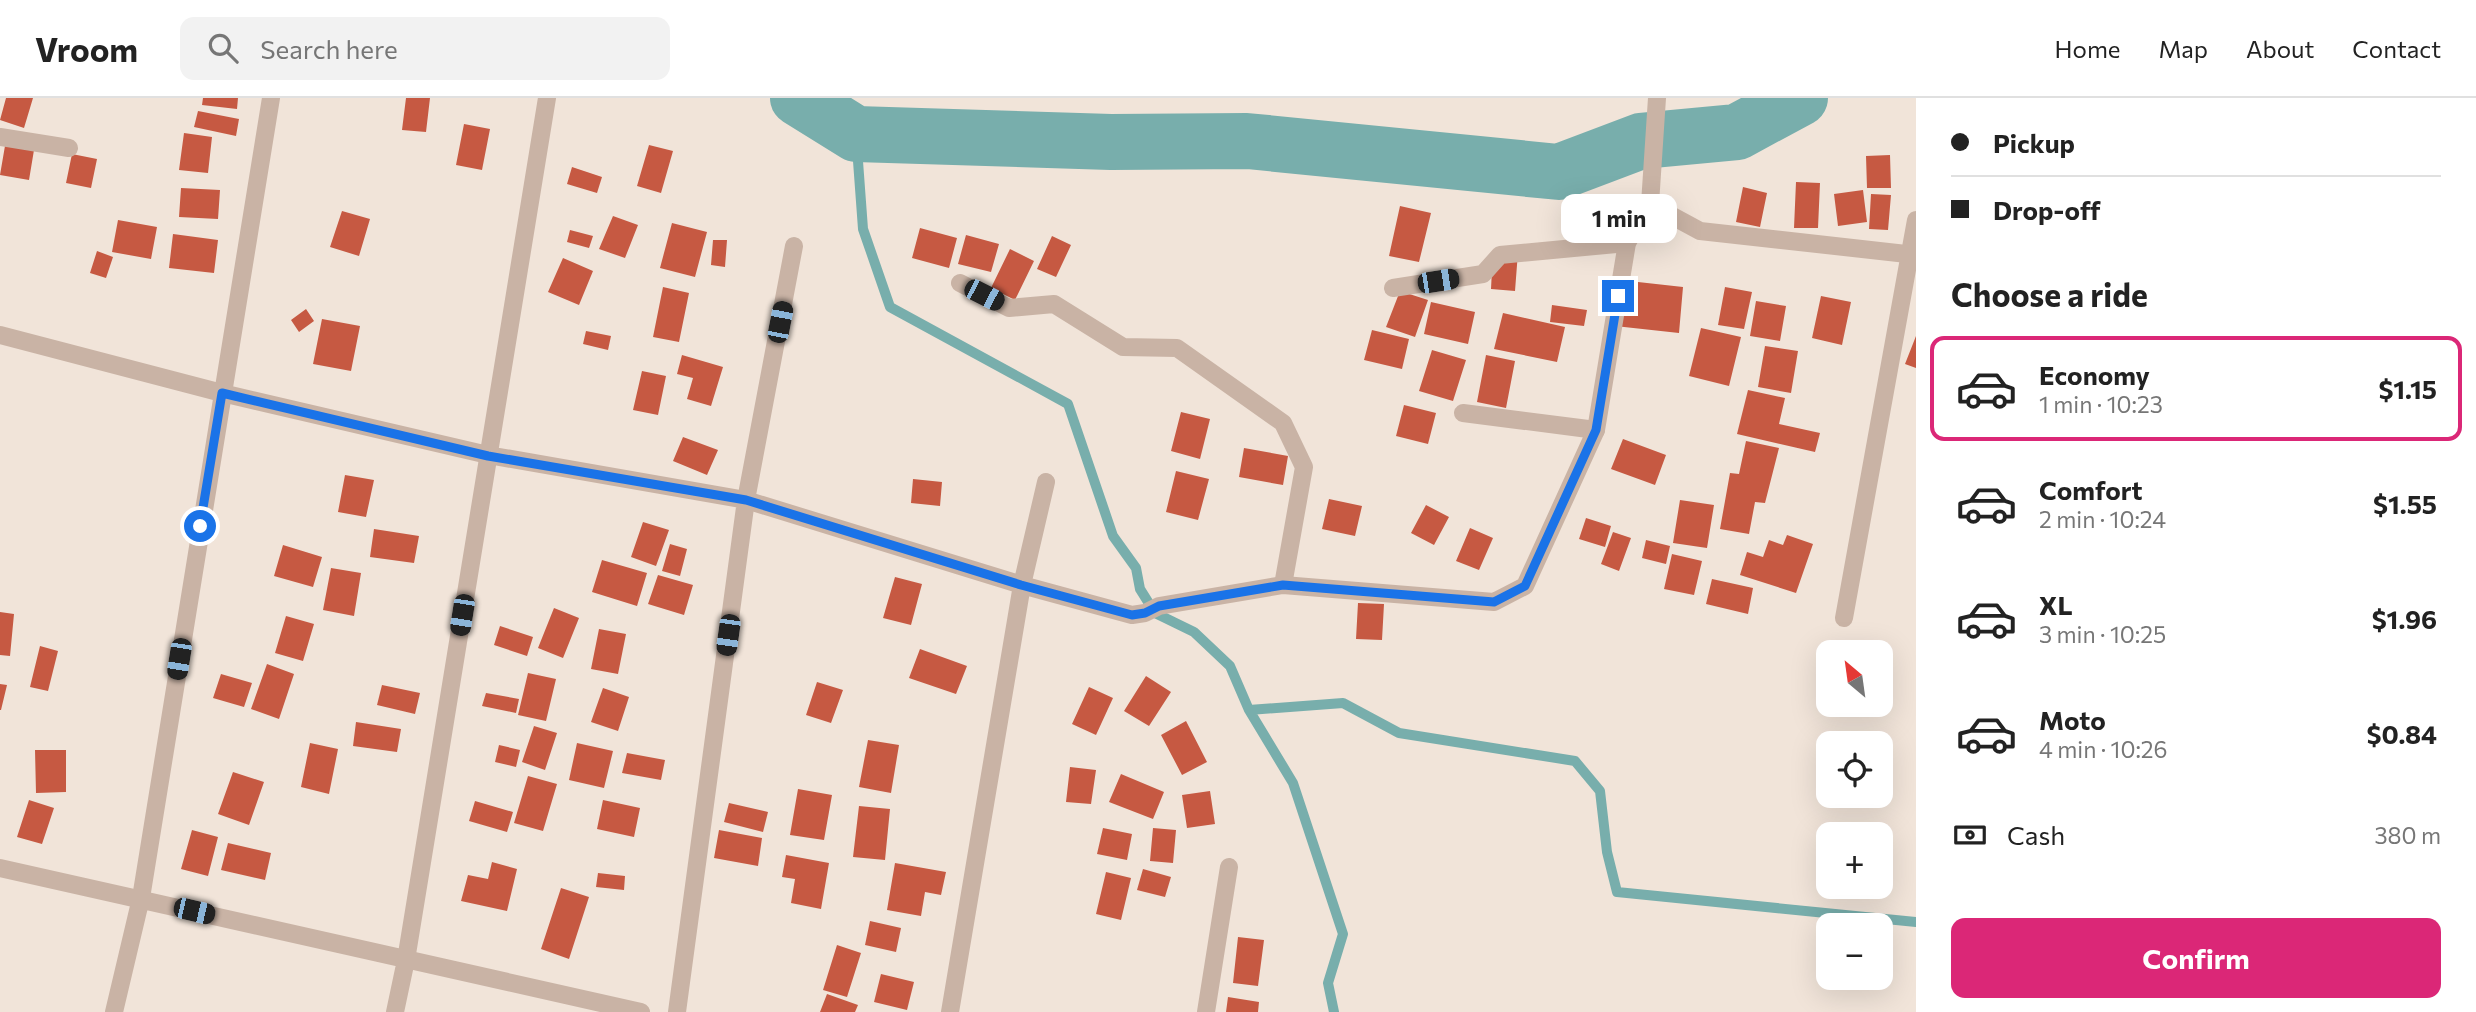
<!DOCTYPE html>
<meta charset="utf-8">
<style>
:root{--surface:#fff;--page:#f2f2f2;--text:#222;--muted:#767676;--line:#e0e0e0;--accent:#db2777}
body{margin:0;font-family:Commissioner,sans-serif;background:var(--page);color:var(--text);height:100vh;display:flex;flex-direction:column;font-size:26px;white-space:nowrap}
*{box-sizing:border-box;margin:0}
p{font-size:23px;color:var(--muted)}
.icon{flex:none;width:38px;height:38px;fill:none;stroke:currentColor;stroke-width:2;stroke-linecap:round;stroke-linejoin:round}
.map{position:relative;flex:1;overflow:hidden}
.panel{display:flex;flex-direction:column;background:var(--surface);width:560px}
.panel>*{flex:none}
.banner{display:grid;align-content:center;height:154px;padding:0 35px;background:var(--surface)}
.needle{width:46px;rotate:331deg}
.buttons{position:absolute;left:1816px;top:542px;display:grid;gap:14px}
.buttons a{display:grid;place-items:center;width:77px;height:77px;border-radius:14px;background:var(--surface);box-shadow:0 7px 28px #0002;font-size:35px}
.end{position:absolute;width:32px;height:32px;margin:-16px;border:9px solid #1a73e8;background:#fff;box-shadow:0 0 0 4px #fff}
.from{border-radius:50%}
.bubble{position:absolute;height:49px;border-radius:14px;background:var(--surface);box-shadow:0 7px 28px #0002;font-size:23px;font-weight:700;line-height:49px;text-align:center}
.car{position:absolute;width:21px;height:42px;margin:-21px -10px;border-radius:9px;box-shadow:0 0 5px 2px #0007;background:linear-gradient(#222 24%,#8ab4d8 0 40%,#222 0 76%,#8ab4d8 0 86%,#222 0)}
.banner b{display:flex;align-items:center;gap:24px;height:66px;font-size:26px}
.banner b+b{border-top:2px solid var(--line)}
.banner i{width:18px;height:18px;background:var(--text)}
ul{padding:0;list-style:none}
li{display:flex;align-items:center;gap:21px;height:105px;margin:0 14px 10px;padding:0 21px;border:4px solid transparent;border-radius:14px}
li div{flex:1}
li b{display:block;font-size:26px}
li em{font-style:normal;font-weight:700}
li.on{border-color:var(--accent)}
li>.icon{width:63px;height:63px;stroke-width:1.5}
h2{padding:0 35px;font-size:32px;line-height:84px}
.pay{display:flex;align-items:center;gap:18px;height:77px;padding:0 35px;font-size:26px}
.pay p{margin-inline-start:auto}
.action{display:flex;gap:14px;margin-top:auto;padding:14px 35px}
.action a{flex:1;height:80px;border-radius:14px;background:var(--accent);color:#fff;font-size:28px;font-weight:700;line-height:80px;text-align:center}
header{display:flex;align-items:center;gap:42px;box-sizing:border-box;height:98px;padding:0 35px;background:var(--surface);border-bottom:2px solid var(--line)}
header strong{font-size:33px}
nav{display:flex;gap:38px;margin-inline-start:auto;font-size:24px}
.search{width:490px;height:63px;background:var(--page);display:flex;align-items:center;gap:18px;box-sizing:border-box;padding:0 24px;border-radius:14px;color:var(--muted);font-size:26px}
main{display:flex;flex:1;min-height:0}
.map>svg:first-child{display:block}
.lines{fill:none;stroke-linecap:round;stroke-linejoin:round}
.stream{stroke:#78aeac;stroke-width:10}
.river{stroke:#78aeac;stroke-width:56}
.building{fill:#c65942}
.service{stroke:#c9b3a5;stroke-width:18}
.minor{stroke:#c9b3a5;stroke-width:18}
.route{stroke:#1a73e8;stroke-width:9}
</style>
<header>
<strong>Vroom</strong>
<div class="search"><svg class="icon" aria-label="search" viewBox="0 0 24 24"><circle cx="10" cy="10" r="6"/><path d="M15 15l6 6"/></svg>Search here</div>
<nav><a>Home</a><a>Map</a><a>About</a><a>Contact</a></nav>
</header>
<main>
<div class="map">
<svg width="1916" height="914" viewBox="0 0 1916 914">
<rect width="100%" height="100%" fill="#f1e4d9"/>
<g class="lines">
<!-- stream -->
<path class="stream" d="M856,36L863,131L890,209L1068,306L1113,438L1136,470L1140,491L1155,515L1194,534L1230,568L1249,612L1293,685L1343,836L1328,885L1334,914
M1249,612L1343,605L1399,635L1575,663L1600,693L1607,754L1617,794L1916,824"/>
<!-- river -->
<path class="river" d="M798,0L856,36L1111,44L1247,43L1559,74L1641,43L1737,34L1800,0"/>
</g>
<!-- building -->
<path class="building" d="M6,0H33L24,30L0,22Z
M203,0H238L237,11L202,7Z
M406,0H430L426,34L402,32Z
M198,13L239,21L236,38L194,29Z
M464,26L490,31L482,72L456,67Z
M184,35L212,39L208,75L179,72Z
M6,42L35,46L29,82L0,77Z
M649,47L673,53L661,95L637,88Z
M72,56L97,61L91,90L66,85Z
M1890,57L1891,90H1867L1866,58Z
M572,69L602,79L597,95L567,86Z
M1796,84L1820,85L1818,130H1794Z
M1743,89L1767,95L1760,129L1736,124Z
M181,90L220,92L218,121L179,119Z
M1863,92L1867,124L1838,128L1834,96Z
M1871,96L1891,97L1888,132L1869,131Z
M1400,108L1431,115L1419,164L1389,158Z
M342,113L370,121L359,158L330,149Z
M613,118L638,127L625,160L599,151Z
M118,122L157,129L151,161L112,154Z
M672,125L707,134L695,179L660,170Z
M920,130L957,140L949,170L912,160Z
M570,132L593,138L589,150L567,144Z
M173,136L218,142L214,175L169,170Z
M966,137L999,146L991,174L958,166Z
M1052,138L1071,147L1056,179L1037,171Z
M713,142H727L725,169L711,167Z
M1010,151L1034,163L1015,202L991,190Z
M1493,152L1518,154L1515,193L1491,191Z
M97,153L113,159L106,180L90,175Z
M563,160L593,173L579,207L548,194Z
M1620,182L1683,189L1679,235L1615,228Z
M663,189L689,195L679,244L653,239Z
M1725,189L1752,194L1744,231L1718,227Z
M1400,193L1428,202L1415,239L1386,229Z
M1821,198L1851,204L1842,247L1812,240Z
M1756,203L1786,208L1780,243L1750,238Z
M1431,204L1475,214L1468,246L1424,236Z
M1552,207L1587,212L1584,228L1550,224Z
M306,211L314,223L299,234L291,222Z
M1503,215L1565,229L1557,264L1494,251Z
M322,221L360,228L351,273L313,266Z
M1701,230L1741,239L1729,288L1689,278Z
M1372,232L1409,241L1402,271L1364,262Z
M586,233L611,238L608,252L583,246Z
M1916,238V270L1905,266Z
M1765,248L1798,253L1791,295L1758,289Z
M1432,252L1466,262L1453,303L1419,293Z
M682,257L723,269L711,308L687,301L693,280L677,276Z
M1486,257L1515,263L1506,310L1477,304Z
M642,273L666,278L658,317L633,312Z
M1748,292L1785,300L1779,326L1820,335L1815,354L1737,336Z
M1404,307L1436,315L1428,346L1396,338Z
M1181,314L1210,321L1200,361L1171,353Z
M683,339L718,352L707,377L673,363Z
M1623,341L1666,357L1655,387L1611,371Z
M1746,343L1779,350L1765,405L1755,404L1749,436L1720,431L1730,375L1739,376Z
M1244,350L1288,358L1283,387L1239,379Z
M1176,373L1209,381L1198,422L1166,414Z
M345,377L374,382L366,419L338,414Z
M913,381L942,384L940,408L911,405Z
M1329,401L1362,408L1355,438L1322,431Z
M1680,402L1714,407L1707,450L1673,445Z
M1426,407L1449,419L1434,447L1411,435Z
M1586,420L1611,428L1605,449L1579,441Z
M643,424L669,432L656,468L631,459Z
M1470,430L1493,440L1479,472L1456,463Z
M374,431L419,438L414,465L370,459Z
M1613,434L1631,440L1619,473L1601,466Z
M1787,437L1813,446L1796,495L1740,477L1747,454L1763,459L1769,442L1783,447Z
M1646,442L1670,448L1666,466L1642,460Z
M670,446L687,451L680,478L662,473Z
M283,447L322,459L313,489L274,478Z
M1672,456L1702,463L1694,497L1664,491Z
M602,462L647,475L637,508L592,494Z
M331,470L361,475L354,518L323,512Z
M658,477L693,487L684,517L648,506Z
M895,479L922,486L911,527L883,520Z
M1712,481L1753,490L1748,516L1706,506Z
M1358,505L1384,506L1382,542L1356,541Z
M554,510L579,520L563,560L538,550Z
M0,514L14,516L10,558L0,557Z
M286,518L314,526L303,563L275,555Z
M500,528L533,539L527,558L494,547Z
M599,531L626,536L618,576L591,571Z
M40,548L58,553L48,593L30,589Z
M920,551L967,568L956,596L909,580Z
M267,566L294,576L279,621L251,611Z
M528,575L556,581L546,623L518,617Z
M221,576L252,585L244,609L213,600Z
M1146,578L1171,594L1149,628L1124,613Z
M817,584L843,592L831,625L806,617Z
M0,586L7,587L1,612H0Z
M382,587L420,595L415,616L377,607Z
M1089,589L1113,600L1096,637L1072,626Z
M603,590L629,599L618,633L591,624Z
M486,595L519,601L516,615L482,608Z
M1186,623L1207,664L1182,677L1161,637Z
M356,624L401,631L397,654L353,648Z
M534,628L557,635L545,672L522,664Z
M868,642L899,647L891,695L859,689Z
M310,645L338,651L329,696L301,689Z
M577,645L613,653L604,690L569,682Z
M499,647L520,652L516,669L495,664Z
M35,652H66V694L36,695Z
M627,655L665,662L661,682L622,675Z
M1070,669L1096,672L1091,706L1066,704Z
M233,674L264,684L249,727L218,716Z
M1121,676L1164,694L1153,721L1109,704Z
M528,678L557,686L543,733L514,725Z
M798,691L832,697L824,742L790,737Z
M1210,693L1215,726L1187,730L1182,697Z
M29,702L54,710L42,746L17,739Z
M603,702L640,710L634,739L597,731Z
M475,703L513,714L507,734L469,723Z
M729,705L768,714L763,734L724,724Z
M859,708L890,711L885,762L853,759Z
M1103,730L1132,736L1127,762L1097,756Z
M1153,730L1176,732L1173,765L1150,763Z
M192,732L218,739L208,778L181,771Z
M719,732L762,740L758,768L714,760Z
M228,745L271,755L265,782L221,772Z
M786,757L829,765L821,811L791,805L795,781L782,779Z
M492,764L517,771L507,813L461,803L468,777L488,781Z
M895,765L946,774L941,797L925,794L921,818L887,812Z
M1143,771L1171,779L1165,799L1137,792Z
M1106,774L1131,780L1121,822L1096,816Z
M598,775L625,778L624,792L596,789Z
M561,790L589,799L569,861L541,851Z
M870,823L901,830L896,854L865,847Z
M1238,839L1264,842L1258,888L1233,885Z
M837,847L861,855L847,899L823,892Z
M881,876L914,884L907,912L874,904Z
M827,896L858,907L855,914H820Z
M1228,899L1259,904L1258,914H1226Z"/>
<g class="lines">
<!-- service -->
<path class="service" d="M0,39L69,50
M960,185L1009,210L1054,206L1123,249L1177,250L1283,325L1304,369L1283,487
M1393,190L1483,176L1500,157L1627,145
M1463,315L1596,332"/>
<!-- minor -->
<path class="minor" d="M1650,106L1700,133L1916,157
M0,237L222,295L488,357L746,402L1022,487L1132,517L1145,515L1159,508L1283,487L1494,504L1525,488L1596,332L1627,145L1650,106L1657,0
M1844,520L1916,122
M0,770L641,914
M114,914L141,800L271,0
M395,914L406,862L547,0
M677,914L746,402L794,148
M950,914L1022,487L1046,384
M1206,914L1229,769"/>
</g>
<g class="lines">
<!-- route -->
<path class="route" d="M200,428L222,295L488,358L746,402L1021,487L1132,517L1145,515L1159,508L1283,487L1494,504L1525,488L1596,332L1618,198"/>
</g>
</svg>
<div class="buttons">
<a><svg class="needle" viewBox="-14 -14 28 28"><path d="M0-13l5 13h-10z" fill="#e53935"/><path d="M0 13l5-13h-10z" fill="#767676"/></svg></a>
<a><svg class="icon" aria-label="locate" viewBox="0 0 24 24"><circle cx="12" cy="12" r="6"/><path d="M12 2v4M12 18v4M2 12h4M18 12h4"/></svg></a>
<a>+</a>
<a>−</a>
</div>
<i class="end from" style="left:200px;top:428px"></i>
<i class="end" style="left:1618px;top:198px"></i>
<div class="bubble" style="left:1561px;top:96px;width:116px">1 min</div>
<i class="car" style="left:1438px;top:183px;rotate:81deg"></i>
<i class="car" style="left:984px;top:197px;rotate:117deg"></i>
<i class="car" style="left:780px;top:224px;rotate:11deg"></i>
<i class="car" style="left:462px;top:517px;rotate:189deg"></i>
<i class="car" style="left:728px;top:537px;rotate:188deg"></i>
<i class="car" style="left:179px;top:561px;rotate:189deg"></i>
<i class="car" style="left:194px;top:813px;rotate:103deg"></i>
</div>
<section class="panel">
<div class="banner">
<b><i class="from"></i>Pickup</b>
<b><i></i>Drop-off</b>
</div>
<h2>Choose a ride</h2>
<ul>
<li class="on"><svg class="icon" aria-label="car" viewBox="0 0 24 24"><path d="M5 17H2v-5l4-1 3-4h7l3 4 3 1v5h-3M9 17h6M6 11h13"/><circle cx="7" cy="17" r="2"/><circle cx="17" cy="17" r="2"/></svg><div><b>Economy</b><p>1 min · 10:23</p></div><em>$1.15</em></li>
<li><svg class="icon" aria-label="car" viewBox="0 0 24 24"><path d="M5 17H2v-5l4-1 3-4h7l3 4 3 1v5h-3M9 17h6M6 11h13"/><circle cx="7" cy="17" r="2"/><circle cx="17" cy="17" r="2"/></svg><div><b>Comfort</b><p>2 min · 10:24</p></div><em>$1.55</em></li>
<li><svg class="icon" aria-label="car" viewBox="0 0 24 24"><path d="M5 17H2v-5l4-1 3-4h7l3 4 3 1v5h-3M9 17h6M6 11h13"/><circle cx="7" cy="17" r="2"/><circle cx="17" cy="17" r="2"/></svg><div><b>XL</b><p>3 min · 10:25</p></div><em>$1.96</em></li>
<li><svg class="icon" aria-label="car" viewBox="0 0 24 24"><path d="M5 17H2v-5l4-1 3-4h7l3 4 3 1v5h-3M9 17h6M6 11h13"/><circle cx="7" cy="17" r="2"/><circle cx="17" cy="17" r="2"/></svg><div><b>Moto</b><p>4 min · 10:26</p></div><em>$0.84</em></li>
</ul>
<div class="pay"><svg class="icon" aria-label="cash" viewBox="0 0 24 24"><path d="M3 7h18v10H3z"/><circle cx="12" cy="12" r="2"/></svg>Cash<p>380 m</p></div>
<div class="action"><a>Confirm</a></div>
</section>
</main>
